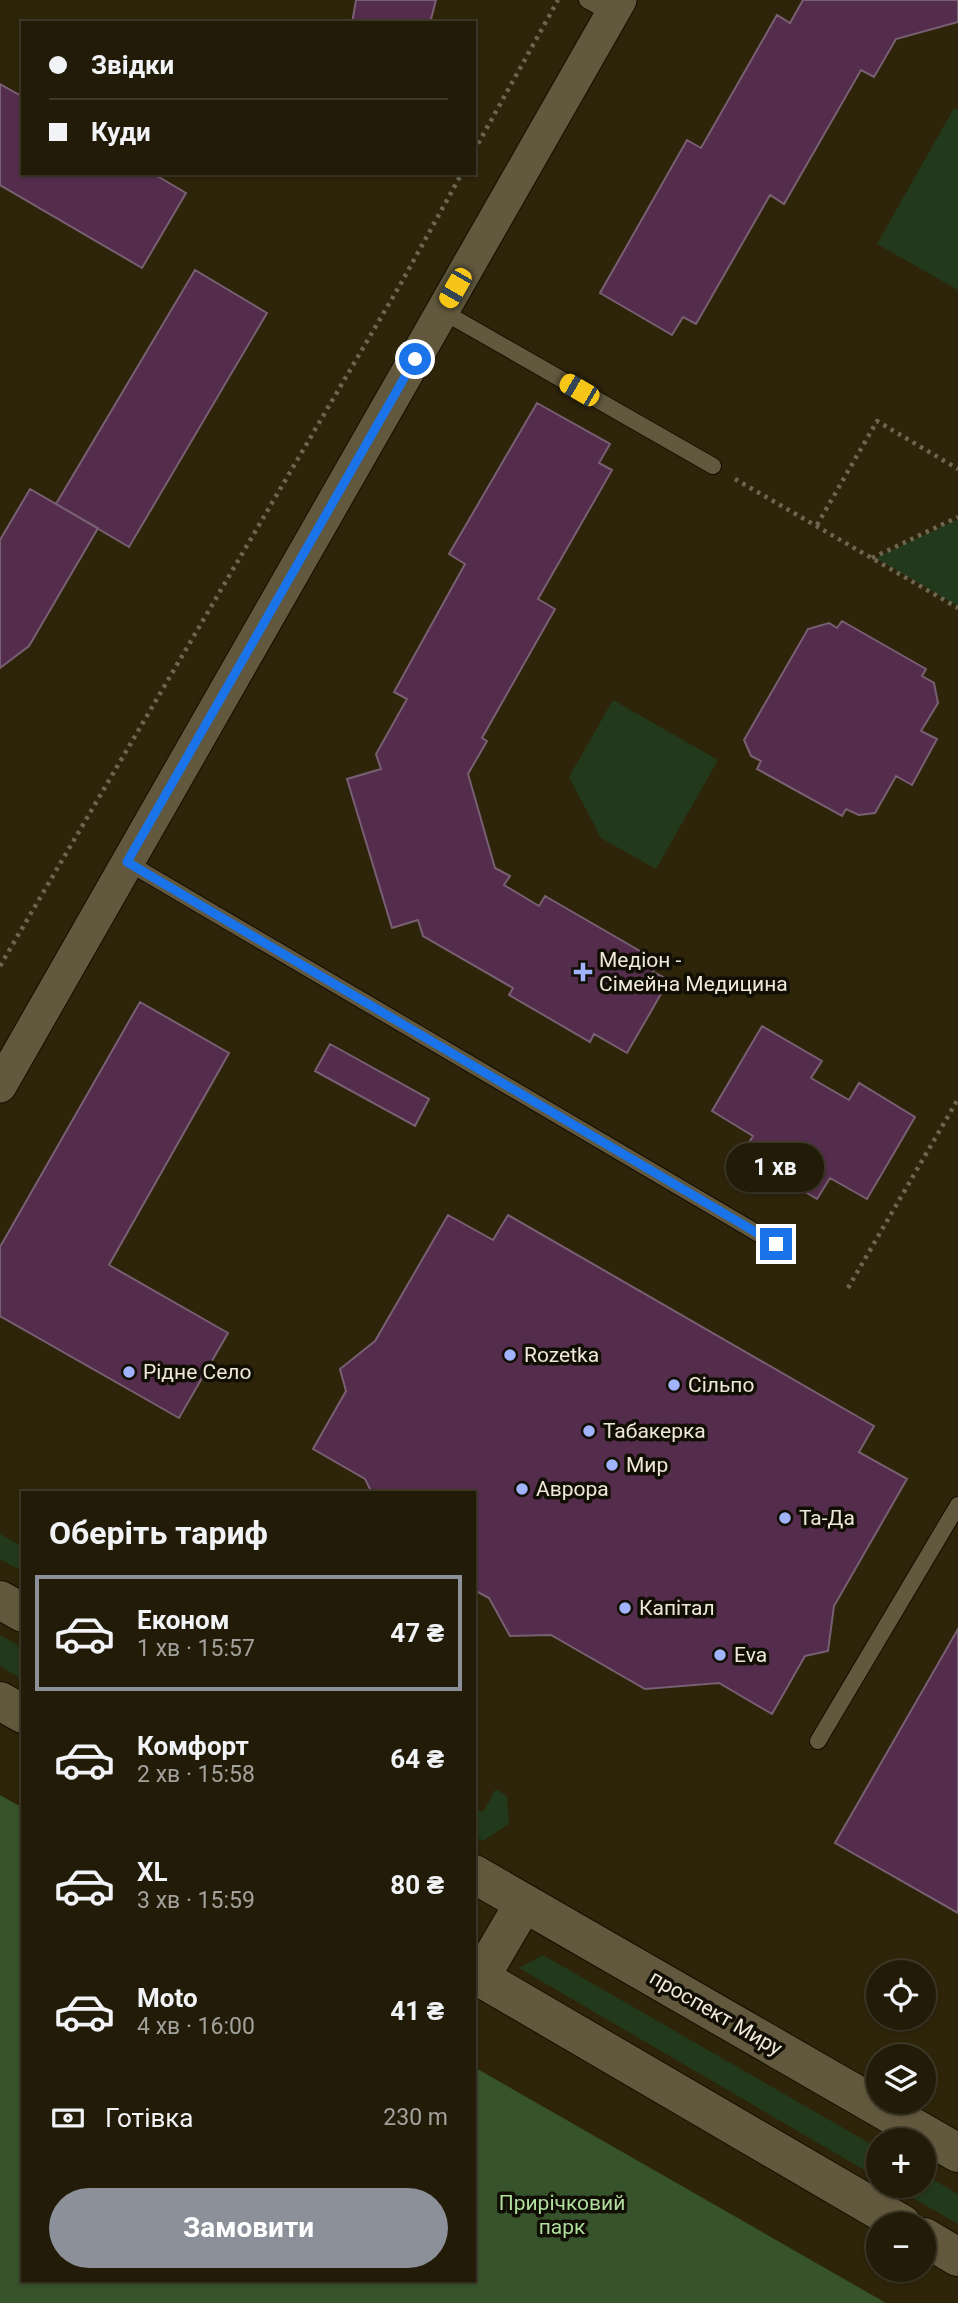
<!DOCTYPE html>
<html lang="uk">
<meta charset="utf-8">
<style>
:root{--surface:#221b08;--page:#2e2816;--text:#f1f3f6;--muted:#a2a19c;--line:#3f3929;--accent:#8c9099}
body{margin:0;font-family:Roboto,sans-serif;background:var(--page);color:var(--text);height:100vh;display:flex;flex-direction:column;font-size:26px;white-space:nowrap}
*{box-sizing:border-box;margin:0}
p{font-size:23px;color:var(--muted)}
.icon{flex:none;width:38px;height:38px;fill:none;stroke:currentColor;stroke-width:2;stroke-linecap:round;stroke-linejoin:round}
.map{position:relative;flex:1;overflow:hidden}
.details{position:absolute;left:21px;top:1491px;width:455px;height:791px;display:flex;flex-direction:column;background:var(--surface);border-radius:0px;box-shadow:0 2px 5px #0004,0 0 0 2px var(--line)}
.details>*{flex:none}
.guide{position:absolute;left:21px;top:21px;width:455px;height:154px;border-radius:0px;box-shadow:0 2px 5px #0004,0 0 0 2px var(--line);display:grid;align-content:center;height:154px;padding:0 28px;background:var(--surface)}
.buttons{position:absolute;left:866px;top:1960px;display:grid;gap:14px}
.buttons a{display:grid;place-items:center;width:70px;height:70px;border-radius:50%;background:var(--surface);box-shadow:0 2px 5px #0004,0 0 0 2px var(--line);font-size:35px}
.end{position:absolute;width:32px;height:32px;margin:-16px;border:9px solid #1a73e8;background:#fff;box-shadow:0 0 0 4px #fff}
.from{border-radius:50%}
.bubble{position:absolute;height:49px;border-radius:24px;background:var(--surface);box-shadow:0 2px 5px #0004,0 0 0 2px var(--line);font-size:23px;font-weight:700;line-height:49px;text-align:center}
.car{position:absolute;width:21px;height:42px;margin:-21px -10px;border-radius:9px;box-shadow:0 0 5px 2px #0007;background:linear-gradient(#f5c518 24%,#345 0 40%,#f5c518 0 76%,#345 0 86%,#f5c518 0)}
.guide b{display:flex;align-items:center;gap:24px;height:66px;font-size:26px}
.guide b+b{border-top:2px solid var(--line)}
.guide i{width:18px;height:18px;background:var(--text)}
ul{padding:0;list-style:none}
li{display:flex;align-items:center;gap:21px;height:116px;margin:0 14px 10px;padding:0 14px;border:4px solid transparent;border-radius:0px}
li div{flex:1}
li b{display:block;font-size:26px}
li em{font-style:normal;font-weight:700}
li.on{border-color:var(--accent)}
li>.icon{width:63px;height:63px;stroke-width:1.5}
h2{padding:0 28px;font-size:32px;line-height:84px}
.pay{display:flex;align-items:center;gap:18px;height:77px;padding:0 28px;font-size:26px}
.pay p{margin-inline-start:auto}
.button{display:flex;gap:14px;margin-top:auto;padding:14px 28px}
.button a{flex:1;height:80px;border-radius:42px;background:var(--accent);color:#fff;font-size:28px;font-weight:700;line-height:80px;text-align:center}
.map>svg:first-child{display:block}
.green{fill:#23391b}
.forest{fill:#37532b}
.building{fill:#532d4b;stroke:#785f72;stroke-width:2}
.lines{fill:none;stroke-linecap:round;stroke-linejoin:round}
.service-casing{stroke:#150d00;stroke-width:18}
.minor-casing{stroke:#150d00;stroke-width:35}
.secondary-casing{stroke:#150d00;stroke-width:40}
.path{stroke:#6d654f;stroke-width:4.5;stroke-dasharray:3.5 5;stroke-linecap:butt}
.service{stroke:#61583d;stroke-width:16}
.minor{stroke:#61583d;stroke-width:33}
.secondary{stroke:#61583d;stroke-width:38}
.route{stroke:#1a73e8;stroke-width:9}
.poi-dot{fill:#a1b3fd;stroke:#110e04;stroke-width:2.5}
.labels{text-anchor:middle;stroke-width:7;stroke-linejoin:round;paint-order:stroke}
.poi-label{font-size:21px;fill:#ede8d9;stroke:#110e04;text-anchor:start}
.street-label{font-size:21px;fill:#ede8d9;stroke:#110e04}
.park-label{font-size:21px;fill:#afde9d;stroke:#110e04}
</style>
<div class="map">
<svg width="958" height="2303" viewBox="0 0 958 2303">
<rect width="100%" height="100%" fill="#2d240a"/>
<!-- green -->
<path class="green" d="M954,108L958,110V290L877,244Z
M958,519V606L876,558Z
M613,700L718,760L656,869L601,838L569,777Z
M0,1534L23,1547V1572L0,1559Z
M0,1635L23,1648V1680L0,1666Z
M496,1789L507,1796L509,1824L483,1841L474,1836V1808L483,1812Z
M543,1955L878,2148V2178L519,1968Z
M924,2174L958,2194V2224L892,2186H924Z"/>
<!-- forest -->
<path class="forest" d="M0,1795L23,1808V2280H474V2067L886,2303H0Z"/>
<!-- building -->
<path class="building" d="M356,0H436L430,23H352Z
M803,0H958V22L896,39L874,77L861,70L784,204L770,195L696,324L683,317L672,335L600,293L687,140L701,148L777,15L790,23Z
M0,84L23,97V173H152L186,193L142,268L0,185Z
M195,270L267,313L129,547L56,504Z
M537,403L610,444L599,463L612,470L538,599L555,609L482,738L487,741L468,774L495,868L510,876L504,885L539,906L545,896L659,962L653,972L669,980L627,1053L594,1034L590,1042L509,995L513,988L423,936L418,920L392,928L347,779L381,769L376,754L407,699L394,692L465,564L449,554Z
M30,489L98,528L29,646L0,668V540Z
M842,621L926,669L922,676L934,683L938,703L921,731L937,739L912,785L896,776L875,813L859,815L846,809L842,816L757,769L761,761L751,756L744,740L808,629L829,623L837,628Z
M140,1002L229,1053L109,1265L228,1333L179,1418L0,1316V1247Z
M762,1026L822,1061L811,1078L849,1100L859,1083L915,1117L867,1199L830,1178L817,1199L742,1154L753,1136L712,1111Z
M330,1044L429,1099L415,1126L315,1071Z
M448,1215L493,1240L508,1215L874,1426L859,1452L907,1479L834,1606L828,1651L805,1656L772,1714L719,1683L645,1689L551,1635L510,1636L489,1598L474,1590V1493H372L365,1479L313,1449L346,1391L340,1369L375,1341Z
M958,1629V1913L835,1843Z"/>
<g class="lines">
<!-- service casing -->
<g class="service-casing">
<path id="service" d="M587,0L612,14
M442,311L713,466
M127,862L776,1244
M818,1741L958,1505"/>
</g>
<!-- minor casing -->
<g class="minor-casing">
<path id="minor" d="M0,1086L620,0"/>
</g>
<!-- secondary casing -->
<g class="secondary-casing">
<path id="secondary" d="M0,1600L23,1613
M0,1701L23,1714
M474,1874L958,2153
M474,1974L902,2224
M480,1978L524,1903
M924,2237L958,2257"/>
</g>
<!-- path -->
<path class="path" d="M474,151L558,0
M735,479L958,608
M817,525L877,421L958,469
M872,558L958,517
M0,966L400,285L462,173
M848,1288L958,1099"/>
<!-- service -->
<use href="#service" class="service"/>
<!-- minor -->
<use href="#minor" class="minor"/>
<!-- secondary -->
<use href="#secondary" class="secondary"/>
</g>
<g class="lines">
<!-- route -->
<path class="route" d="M415,359L127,862L776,1244"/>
</g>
<!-- markers -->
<g class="poi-dot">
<path d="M579.5 961.5h7v7h7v7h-7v7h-7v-7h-7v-7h7z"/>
<circle cx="510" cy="1355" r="7"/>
<circle cx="129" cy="1372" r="7"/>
<circle cx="674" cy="1385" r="7"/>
<circle cx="589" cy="1431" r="7"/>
<circle cx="612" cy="1465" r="7"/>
<circle cx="522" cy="1489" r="7"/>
<circle cx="785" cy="1518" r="7"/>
<circle cx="625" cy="1608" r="7"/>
<circle cx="720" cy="1655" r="7"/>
</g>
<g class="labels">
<!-- poi labels -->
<g class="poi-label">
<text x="599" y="967">Медіон -<tspan x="599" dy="24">Сімейна Медицина</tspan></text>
<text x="524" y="1362">Rozetka</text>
<text x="143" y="1379">Рідне Село</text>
<text x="688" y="1392">Сільпо</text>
<text x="603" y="1438">Табакерка</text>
<text x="626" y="1472">Мир</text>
<text x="536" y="1496">Аврора</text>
<text x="799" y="1525">Та-Да</text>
<text x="639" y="1615">Капітал</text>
<text x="734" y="1662">Eva</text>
</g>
<!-- street labels -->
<g class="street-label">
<text transform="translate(716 2013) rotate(30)" y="7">проспект Миру</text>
</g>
<!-- park labels -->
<g class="park-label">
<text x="562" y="2210">Прирічковий<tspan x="562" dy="24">парк</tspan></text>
</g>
</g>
</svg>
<div class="buttons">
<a><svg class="icon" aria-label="locate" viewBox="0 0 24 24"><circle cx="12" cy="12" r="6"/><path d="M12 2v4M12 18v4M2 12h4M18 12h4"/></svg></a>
<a><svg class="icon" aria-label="layers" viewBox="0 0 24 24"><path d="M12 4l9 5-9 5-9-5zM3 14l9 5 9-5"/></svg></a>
<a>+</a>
<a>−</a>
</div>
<i class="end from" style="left:415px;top:359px"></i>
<i class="end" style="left:776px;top:1244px"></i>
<div class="bubble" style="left:726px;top:1143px;width:98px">1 хв</div>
<i class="car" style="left:455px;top:288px;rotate:210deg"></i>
<i class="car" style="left:579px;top:390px;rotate:300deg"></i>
<div class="guide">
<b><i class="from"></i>Звідки</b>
<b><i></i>Куди</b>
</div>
<section class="details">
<h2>Оберіть тариф</h2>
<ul>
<li class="on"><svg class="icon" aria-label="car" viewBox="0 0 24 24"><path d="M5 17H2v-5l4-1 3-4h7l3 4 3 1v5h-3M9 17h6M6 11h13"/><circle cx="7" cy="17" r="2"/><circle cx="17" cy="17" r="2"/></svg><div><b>Економ</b><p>1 хв · 15:57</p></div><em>47 ₴</em></li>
<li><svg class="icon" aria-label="car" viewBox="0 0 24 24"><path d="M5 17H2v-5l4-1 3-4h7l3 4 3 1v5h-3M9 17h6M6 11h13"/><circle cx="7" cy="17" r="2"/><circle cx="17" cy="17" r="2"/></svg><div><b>Комфорт</b><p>2 хв · 15:58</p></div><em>64 ₴</em></li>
<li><svg class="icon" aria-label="car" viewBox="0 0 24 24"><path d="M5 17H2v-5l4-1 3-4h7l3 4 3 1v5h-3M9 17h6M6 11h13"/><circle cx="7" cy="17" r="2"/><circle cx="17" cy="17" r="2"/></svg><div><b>XL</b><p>3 хв · 15:59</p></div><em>80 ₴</em></li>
<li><svg class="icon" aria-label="car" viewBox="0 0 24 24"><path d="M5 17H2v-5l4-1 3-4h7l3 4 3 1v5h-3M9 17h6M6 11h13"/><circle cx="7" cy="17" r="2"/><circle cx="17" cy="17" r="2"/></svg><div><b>Moto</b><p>4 хв · 16:00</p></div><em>41 ₴</em></li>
</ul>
<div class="pay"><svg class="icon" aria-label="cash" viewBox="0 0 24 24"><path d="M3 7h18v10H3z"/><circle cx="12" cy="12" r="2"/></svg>Готівка<p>230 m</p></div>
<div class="button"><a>Замовити</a></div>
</section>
</div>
